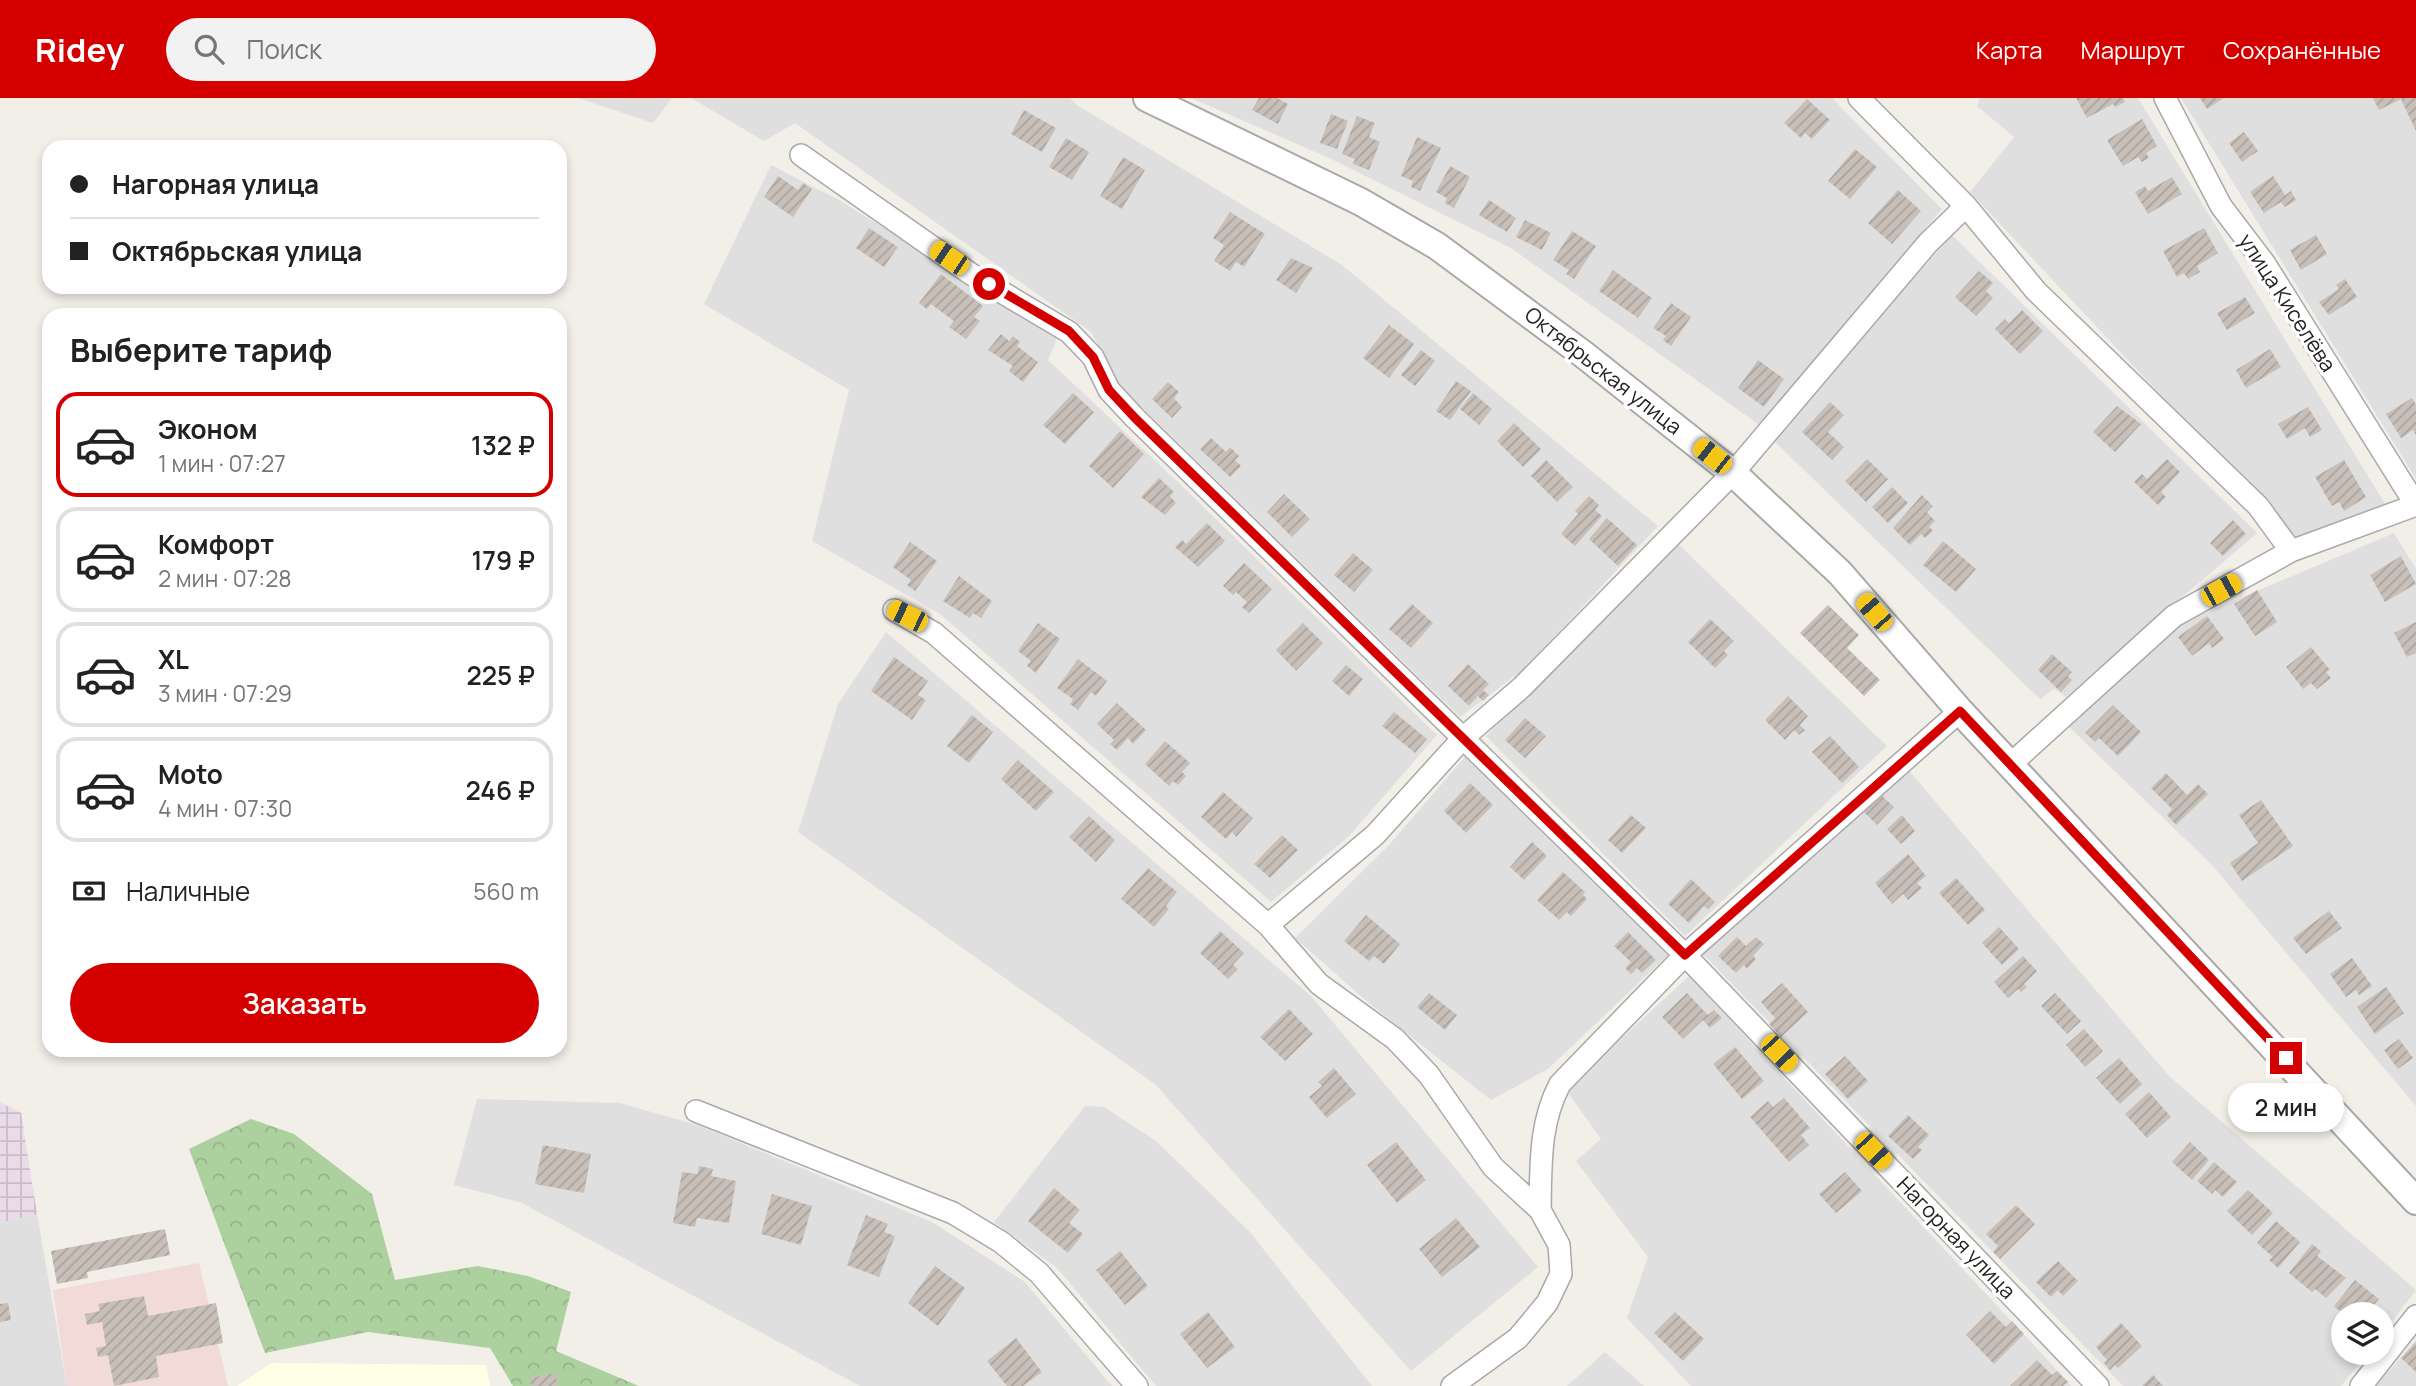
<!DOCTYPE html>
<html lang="ru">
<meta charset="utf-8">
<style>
:root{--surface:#fff;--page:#f2f2f2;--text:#222;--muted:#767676;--line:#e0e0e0;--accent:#d40000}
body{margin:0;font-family:Manrope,sans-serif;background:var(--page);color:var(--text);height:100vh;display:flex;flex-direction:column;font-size:26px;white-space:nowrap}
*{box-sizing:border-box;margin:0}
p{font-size:23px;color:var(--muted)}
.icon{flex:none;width:38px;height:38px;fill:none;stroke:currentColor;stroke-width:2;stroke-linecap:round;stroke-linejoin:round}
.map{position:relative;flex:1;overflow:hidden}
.sheet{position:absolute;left:42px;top:210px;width:525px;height:749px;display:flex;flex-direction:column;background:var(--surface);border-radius:21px;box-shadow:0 4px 10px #0003}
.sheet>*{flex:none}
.guide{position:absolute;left:42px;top:42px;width:525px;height:154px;border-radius:21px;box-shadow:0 4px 10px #0003;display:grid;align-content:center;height:154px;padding:0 28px;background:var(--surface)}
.tools{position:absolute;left:2331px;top:1204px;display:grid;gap:14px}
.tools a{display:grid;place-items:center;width:63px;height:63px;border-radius:50%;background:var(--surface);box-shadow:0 4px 10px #0003;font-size:35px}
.end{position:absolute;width:32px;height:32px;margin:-16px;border:9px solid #d40000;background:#fff;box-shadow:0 0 0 4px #fff}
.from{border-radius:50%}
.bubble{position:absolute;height:49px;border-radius:24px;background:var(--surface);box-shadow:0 4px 10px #0003;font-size:23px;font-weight:600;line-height:49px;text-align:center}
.car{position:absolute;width:21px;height:42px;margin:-21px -10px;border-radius:9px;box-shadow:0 0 5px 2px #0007;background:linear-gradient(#f5c518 24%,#345 0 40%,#f5c518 0 76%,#345 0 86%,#f5c518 0)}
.guide b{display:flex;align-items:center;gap:24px;height:66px;font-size:26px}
.guide b+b{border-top:2px solid var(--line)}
.guide i{width:18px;height:18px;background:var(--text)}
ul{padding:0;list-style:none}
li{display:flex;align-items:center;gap:21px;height:105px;margin:0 14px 10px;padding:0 14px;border:4px solid var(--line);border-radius:21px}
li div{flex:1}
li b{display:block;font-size:26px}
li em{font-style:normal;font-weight:600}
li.on{border-color:var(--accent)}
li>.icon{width:63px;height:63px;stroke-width:1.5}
h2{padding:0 28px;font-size:32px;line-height:84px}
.pay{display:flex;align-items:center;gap:18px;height:77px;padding:0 28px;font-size:26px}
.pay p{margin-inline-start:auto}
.primary-button{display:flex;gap:14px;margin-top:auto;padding:14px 28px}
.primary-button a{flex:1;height:80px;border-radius:42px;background:var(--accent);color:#fff;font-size:28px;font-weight:600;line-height:80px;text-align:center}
header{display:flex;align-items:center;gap:42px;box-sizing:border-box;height:98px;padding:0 35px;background:var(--accent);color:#fff}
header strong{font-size:33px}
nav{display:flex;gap:38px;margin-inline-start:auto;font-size:24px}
.search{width:490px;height:63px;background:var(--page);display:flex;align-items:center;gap:18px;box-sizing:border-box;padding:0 24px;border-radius:38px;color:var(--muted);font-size:26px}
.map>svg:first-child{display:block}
.residential{fill:#e0dfdf}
.commercial{fill:#f2dad9}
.industrial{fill:url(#industrial-grid)}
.education{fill:#ffffe5}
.forest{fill:url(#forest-crowns)}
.building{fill:url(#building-hatch)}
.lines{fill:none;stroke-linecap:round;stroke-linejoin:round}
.minor-casing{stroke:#a9a9a9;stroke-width:24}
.tertiary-casing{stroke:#a9a9a9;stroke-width:30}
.minor{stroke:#fff;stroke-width:21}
.tertiary{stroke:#fff;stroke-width:26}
.route{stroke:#d40000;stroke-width:9}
.labels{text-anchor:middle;stroke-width:7;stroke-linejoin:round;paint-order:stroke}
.street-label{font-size:21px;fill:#222;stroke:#fff}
</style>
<header>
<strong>Ridey</strong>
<div class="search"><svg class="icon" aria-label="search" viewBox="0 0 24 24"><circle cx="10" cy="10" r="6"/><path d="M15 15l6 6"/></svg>Поиск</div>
<nav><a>Карта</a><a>Маршрут</a><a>Сохранённые</a></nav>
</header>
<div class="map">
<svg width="2416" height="1288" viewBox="0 0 2416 1288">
<defs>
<pattern id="industrial-grid" width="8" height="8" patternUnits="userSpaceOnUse" patternTransform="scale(1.75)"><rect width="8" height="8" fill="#ebdbe8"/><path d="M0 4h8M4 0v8" fill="none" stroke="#c9bcc7"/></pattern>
<pattern id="forest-crowns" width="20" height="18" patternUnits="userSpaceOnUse" patternTransform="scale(1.75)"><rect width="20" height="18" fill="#add19e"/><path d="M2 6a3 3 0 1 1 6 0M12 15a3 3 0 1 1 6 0" fill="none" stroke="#95b388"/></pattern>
<pattern id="building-hatch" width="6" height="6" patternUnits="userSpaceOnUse" patternTransform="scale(1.75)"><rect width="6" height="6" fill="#c7bfb8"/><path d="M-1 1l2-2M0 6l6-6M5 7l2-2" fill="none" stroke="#aba49e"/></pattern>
</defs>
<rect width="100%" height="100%" fill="#f2efe9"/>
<!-- residential -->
<path class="residential" d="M578,0H672L653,25Z
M691,0H1070L1077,7L1342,167L1658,428L1524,571L1460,619L1120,288L1091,234L795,25L764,43Z
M1191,0H1832L1942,111L1762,329L1511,150L1329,60Z
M1980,0H2138L2385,406L2297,442L1970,94L2014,39L1977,8Z
M2181,0H2416V381Z
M771,67L839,102L1058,238L1048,262L1180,386L1437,637L1349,738L1271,804L940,516L812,443L849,292L704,206Z
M1952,137L2257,435L2066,599L2054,591L2040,601L1772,341Z
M2394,435L2416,471V1008L2211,766L2069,629L2179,526Z
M1677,445L1887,648L1685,838L1486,638Z
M886,534L1311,898L1538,1169L1411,1273L1155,986L798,734L838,606Z
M1465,659L1668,857L1548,971L1491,1002L1371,907L1295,840L1389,747Z
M1905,668L2169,978L2416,1192L2382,1237V1216H2343V1255H2368L2341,1288H2123L1702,855Z
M1689,878L2072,1288H1691L1627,1220L1648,1159L1576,1063L1601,1041L1566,992Z
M477,1001L620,1005L697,1027L932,1124L1025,1184L1112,1288H860L522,1105L454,1087Z
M1085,1008L1104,1009L1156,1043L1249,1133L1372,1288H1156L1057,1170L994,1124Z
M37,1116L67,1288H0V1125Z
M2416,1242V1288H2376Z
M1605,1254L1644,1288H1567Z"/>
<!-- commercial -->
<path class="commercial" d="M199,1165L228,1288H67L53,1192Z"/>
<!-- industrial -->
<path class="industrial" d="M0,1004L21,1015L37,1116L0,1125Z"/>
<!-- education -->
<path class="education" d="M271,1265L486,1267L490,1288H237Z"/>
<!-- forest -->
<path class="forest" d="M251,1021L294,1036L372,1096L395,1182L478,1168L528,1178L571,1194L556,1253L639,1288H513L490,1250L368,1234L265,1255L189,1051Z"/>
<!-- building -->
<path class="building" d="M1259,0H1277L1288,6L1278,26L1252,12Z
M2076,0H2123L2125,4L2115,9L2113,6L2087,20Z
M2200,0H2224L2207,11Z
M2373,0H2416V33L2401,1L2379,12Z
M1807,1L1830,22L1812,41L1805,35L1801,40L1784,25Z
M1024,12L1056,30L1042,54L1011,36Z
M1331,16L1348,23L1337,51L1320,45Z
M1357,18L1375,25L1369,39L1380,44L1369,72L1353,66L1355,61L1342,56Z
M2142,21L2157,48L2146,55L2149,60L2142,64L2138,59L2123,68L2107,42Z
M2244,34L2258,53L2242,64L2229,45Z
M1417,39L1441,50L1420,93L1411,89L1413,83L1401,78Z
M1066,40L1089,54L1072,82L1049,69Z
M1855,51L1877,69L1850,101L1828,83Z
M1123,59L1145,72L1122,111L1100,98Z
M1450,68L1470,79L1454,110L1445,105L1447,100L1436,94Z
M778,78L798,92L803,85L812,91L793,119L764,99Z
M2273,78L2285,97L2291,93L2296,102L2285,109L2281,104L2264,115L2250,94Z
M2172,79L2182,96L2148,116L2135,94L2145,88L2148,93Z
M1898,92L1921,113L1892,146L1868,125Z
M1489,102L1516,120L1507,134L1479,117Z
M1230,114L1265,136L1244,169L1236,164L1230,173L1214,163L1224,147L1213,140Z
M1525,122L1551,135L1542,152L1516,139Z
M869,130L898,149L884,169L856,150Z
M2204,130L2218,155L2197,168L2200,174L2188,181L2184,175L2177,179L2163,153Z
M1572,133L1596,148L1574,181L1566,176L1569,172L1553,162Z
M2316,137L2327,156L2301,172L2290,152Z
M1291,160L1313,170L1296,195L1276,182Z
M1613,172L1652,200L1638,220L1599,193Z
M1979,173L1993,185L1986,193L1993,200L1976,218L1955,199Z
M941,176L983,208L974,219L980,223L966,241L949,229L954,223L931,206L927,211L919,205Z
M2345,181L2357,199L2329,217L2319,204L2339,191L2336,187Z
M2245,199L2255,215L2227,232L2217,215Z
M1671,205L1691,219L1671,248L1663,242L1666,238L1653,230Z
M2022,212L2043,233L2020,256L1995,231L2005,221L2009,225Z
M1389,227L1414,246L1389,280L1363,260Z
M1001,236L1009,243L1013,238L1020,244L1017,248L1038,264L1023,284L1009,273L1013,268L988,252Z
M2270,251L2281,269L2246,290L2236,272Z
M1421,252L1435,263L1415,288L1401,277Z
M1758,262L1784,281L1764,309L1738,290Z
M1456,283L1471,293L1450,322L1436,313Z
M1168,284L1179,294L1174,300L1182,309L1172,320L1152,301Z
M1073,295L1094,314L1065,346L1043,327Z
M1473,295L1492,311L1479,327L1460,311Z
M2412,300L2416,307V337L2413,332L2401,340L2386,316Z
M1830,304L1844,317L1828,334L1844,349L1832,362L1802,334Z
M2117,308L2141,326L2115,354L2093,334Z
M2308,309L2322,332L2310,339L2305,330L2287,341L2278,326Z
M1514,325L1541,351L1523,369L1497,343Z
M1120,333L1144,356L1113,390L1089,368Z
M1211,340L1226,354L1230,349L1239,358L1235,362L1241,368L1230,379L1200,351Z
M1867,361L1888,381L1866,404L1845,383Z
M2167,361L2180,374L2161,394L2166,399L2158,407L2134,384L2142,376L2147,381Z
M1546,362L1573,389L1557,404L1531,378Z
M2344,362L2366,399L2344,413L2339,404L2332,408L2315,379Z
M1159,380L1174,394L1170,398L1176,405L1165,417L1141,399Z
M1892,389L1908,405L1888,425L1872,409Z
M1284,396L1310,421L1292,439L1267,414Z
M1922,397L1933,408L1927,414L1935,423L1929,429L1933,433L1925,440L1921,436L1910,447L1893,430Z
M1589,398L1599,407L1595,412L1602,418L1575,448L1561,436L1578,416L1575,413Z
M1607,420L1637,447L1618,468L1589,441Z
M2233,422L2246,436L2223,458L2210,445Z
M1207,425L1225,443L1198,469L1175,449L1182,442L1186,446Z
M1943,443L1976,471L1956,494L1923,467Z
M910,444L937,463L915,493L907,487L911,482L893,469Z
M1353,455L1373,472L1354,494L1334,477Z
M2401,458L2416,486L2385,504L2370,477Z
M1244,465L1272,491L1249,515L1242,509L1247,504L1236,494L1233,497L1223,488Z
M959,478L992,503L981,520L973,515L970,520L943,503Z
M2257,492L2277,524L2255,538L2234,506Z
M1412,506L1433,525L1411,550L1389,531Z
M1828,507L1859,537L1847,550L1880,582L1864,598L1800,535Z
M2207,518L2224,541L2212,550L2209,545L2192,558L2178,539Z
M1710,521L1734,543L1724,553L1728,557L1715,570L1688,544Z
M2416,524V555L2407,559L2394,535Z
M1038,525L1060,541L1036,575L1027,568L1031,563L1018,553Z
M1303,525L1323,545L1296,573L1276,552Z
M2311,549L2330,572L2326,574L2331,580L2317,591L2311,585L2303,591L2286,569Z
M2052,556L2072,574L2068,578L2072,582L2061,594L2038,572Z
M894,559L928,583L918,597L926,602L912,622L871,593Z
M1078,561L1107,583L1096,598L1091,594L1078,612L1070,606L1073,601L1057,590Z
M1468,566L1489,586L1483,592L1489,597L1483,603L1478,598L1469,608L1448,588Z
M1346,567L1363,581L1349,598L1332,583Z
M1788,598L1808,618L1800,627L1805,632L1799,637L1794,632L1785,642L1765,622Z
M1117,605L1146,632L1133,646L1128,640L1117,652L1110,646L1114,642L1097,626Z
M2113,607L2141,634L2118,658L2099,640L2095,644L2085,635Z
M1394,614L1427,641L1415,655L1382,628Z
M972,617L993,634L969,665L947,648Z
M1525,620L1546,638L1525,660L1505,642Z
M1830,638L1859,669L1842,685L1812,654Z
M1165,643L1190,665L1182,674L1186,678L1178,687L1173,683L1169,688L1145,666Z
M1018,662L1054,694L1036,713L1001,681Z
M2166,675L2187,697L2198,686L2208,696L2176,727L2167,717L2172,711L2151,690Z
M1470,685L1493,707L1466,735L1444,713Z
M1223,694L1253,720L1236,739L1232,734L1226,741L1201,719Z
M1881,697L1894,709L1877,727L1864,714Z
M2261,702L2293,748L2242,783L2230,765L2258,745L2239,717Z
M1631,717L1646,730L1622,755L1608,742Z
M1902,717L1915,733L1901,746L1887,731Z
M1089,718L1115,742L1096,764L1069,739Z
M1282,737L1298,752L1270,780L1254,766Z
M1532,744L1547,758L1524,782L1510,769Z
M1908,756L1926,778L1917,785L1922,790L1908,802L1903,796L1892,806L1875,785Z
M1148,770L1177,794L1166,808L1169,811L1154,829L1121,801Z
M1563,774L1585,794L1583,797L1587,801L1571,818L1567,814L1559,822L1537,802Z
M1956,780L1985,812L1968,827L1939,795Z
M1691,781L1715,804L1708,811L1704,808L1689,825L1668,806Z
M2329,813L2342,830L2306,856L2293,840Z
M1366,817L1400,846L1384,866L1374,858L1369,863L1344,843Z
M1999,829L2019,851L2002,867L1982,845Z
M1220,833L1244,855L1233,867L1238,871L1228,881L1200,855Z
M1628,834L1656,862L1642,875L1637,870L1631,876L1625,870L1631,864L1614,848Z
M1737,839L1746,848L1756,839L1764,846L1753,858L1756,861L1747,871L1744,867L1736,875L1718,858Z
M2023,858L2037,873L2024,886L2027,889L2021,894L2018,891L2008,900L1994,884Z
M2352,860L2372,888L2359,897L2356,892L2346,899L2330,876Z
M1782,885L1808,914L1781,939L1769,926L1775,920L1761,904Z
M2386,889L2404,915L2375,936L2357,909Z
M1429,895L1457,917L1445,932L1417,909Z
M1687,895L1708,917L1714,912L1722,920L1710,930L1703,922L1683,941L1662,919Z
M2055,895L2081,923L2067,936L2041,908Z
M1289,911L1313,936L1285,963L1260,939Z
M2084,931L2103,953L2085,969L2066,947Z
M2399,941L2413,960L2398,971L2384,952Z
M1735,949L1764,983L1742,1001L1713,966Z
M1845,958L1868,983L1848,1001L1825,976Z
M2119,960L2142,986L2120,1006L2096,980Z
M1334,970L1356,996L1327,1020L1309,999L1322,988L1318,984Z
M2149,994L2171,1019L2147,1040L2125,1016Z
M1784,1000L1810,1030L1801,1037L1809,1047L1789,1064L1750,1019L1768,1003L1773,1009Z
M1908,1017L1929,1037L1918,1049L1922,1052L1913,1061L1888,1038Z
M1396,1044L1426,1082L1397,1105L1367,1067Z
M2190,1044L2209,1062L2192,1082L2172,1064Z
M543,1047L591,1056L584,1095L535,1086Z
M2214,1064L2237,1084L2223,1099L2215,1092L2212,1096L2197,1083Z
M699,1068L713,1071L711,1078L736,1083L729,1125L697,1120L695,1129L673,1125L682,1074L698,1076Z
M1845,1074L1862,1093L1836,1115L1819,1096Z
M1054,1090L1080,1112L1069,1125L1083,1136L1068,1155L1028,1123Z
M2248,1092L2273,1115L2252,1137L2227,1113Z
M772,1096L812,1108L801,1147L761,1136Z
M2016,1107L2035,1126L2000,1161L1993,1154L1998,1148L1986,1136Z
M866,1117L888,1126L884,1134L895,1138L879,1179L847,1167Z
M1456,1120L1480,1149L1442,1179L1419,1151Z
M2276,1123L2300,1144L2278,1170L2269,1162L2273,1159L2257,1145Z
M165,1131L170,1157L87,1174L88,1180L57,1186L51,1153Z
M2312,1146L2321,1153L2317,1158L2346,1180L2326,1200L2315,1191L2312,1194L2289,1175Z
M1120,1153L1148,1188L1125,1207L1096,1172Z
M2058,1163L2078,1183L2063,1198L2058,1192L2051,1199L2036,1184Z
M935,1168L965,1190L938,1228L908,1205Z
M2355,1182L2379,1201L2369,1213L2373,1216H2360L2350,1208L2343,1216L2334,1208Z
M144,1198L148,1218L216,1205L223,1245L156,1258L159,1279L114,1288L108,1257L98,1259L96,1250L106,1248L102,1224L87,1227L85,1216L100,1213L98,1206Z
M8,1205L11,1222L0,1224V1206Z
M1990,1213L2006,1229L2012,1223L2024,1236L1994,1266L1966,1237Z
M1208,1214L1235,1249L1207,1270L1180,1236Z
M1675,1214L1704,1241L1683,1263L1654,1235Z
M2121,1225L2142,1248L2118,1270L2115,1267L2110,1272L2104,1265L2107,1262L2096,1249Z
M1016,1240L1042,1274L1023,1288H1007L987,1263Z
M2416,1244V1274L2401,1260Z
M2037,1262L2052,1277L2057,1273L2068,1284L2063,1288H2010Z
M555,1275L558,1288H531L530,1280Z
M2153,1277L2163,1288H2142Z"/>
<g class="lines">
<!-- minor casing -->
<g class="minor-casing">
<path id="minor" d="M1859,0L1966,108L2036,193L2258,408L2291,453
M2165,0L2221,108L2265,166L2416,407
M801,57L971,176L1069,234L1093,259L1109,292L1135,320L1685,857L2098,1288
M894,512L934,535L1268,827L1319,886L1395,941L1429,977L1493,1069L1540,1112L1559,1147L1561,1176L1547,1205L1518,1240L1452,1288
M2012,665L2174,518L2291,453L2416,407
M1268,827L1375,737L1464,639L1522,589L1733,375L1928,145L1966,108
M696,1013L953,1115L1001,1144L1039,1175L1137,1288
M1540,1112C1541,1068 1539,1025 1560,986L1685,857L1960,613
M2361,1288L2416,1218"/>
</g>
<!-- tertiary casing -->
<g class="tertiary-casing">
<path id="tertiary" d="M1147,0L1361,104L1437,148L1583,256L1733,375L1840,475L1960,613L2416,1103"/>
</g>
<!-- minor -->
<use href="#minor" class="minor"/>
<!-- tertiary -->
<use href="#tertiary" class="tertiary"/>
</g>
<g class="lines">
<!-- route -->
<path class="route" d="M989,186L1069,233L1093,259L1109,292L1135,320L1685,857L1960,613L2286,960"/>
</g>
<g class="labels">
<!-- street labels -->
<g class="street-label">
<text transform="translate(2287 205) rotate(57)" y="7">улица Киселёва</text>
<text transform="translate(1603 273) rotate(38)" y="7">Октябрьская улица</text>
<text transform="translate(1956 1140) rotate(46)" y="7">Нагорная улица</text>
</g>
</g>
</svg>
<div class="tools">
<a><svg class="icon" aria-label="layers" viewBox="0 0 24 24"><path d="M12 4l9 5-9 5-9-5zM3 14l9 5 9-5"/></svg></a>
</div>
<i class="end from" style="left:989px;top:186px"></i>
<i class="end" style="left:2286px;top:960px"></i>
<div class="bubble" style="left:2228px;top:985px;width:116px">2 мин</div>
<i class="car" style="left:949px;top:160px;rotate:304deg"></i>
<i class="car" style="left:1712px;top:358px;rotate:308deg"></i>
<i class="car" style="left:2221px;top:492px;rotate:61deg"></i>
<i class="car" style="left:1874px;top:514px;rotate:319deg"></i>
<i class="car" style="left:907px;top:518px;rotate:296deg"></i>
<i class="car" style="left:1779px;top:955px;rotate:136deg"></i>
<i class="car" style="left:1873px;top:1053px;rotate:136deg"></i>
<div class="guide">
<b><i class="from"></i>Нагорная улица</b>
<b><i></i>Октябрьская улица</b>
</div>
<section class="sheet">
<h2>Выберите тариф</h2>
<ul>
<li class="on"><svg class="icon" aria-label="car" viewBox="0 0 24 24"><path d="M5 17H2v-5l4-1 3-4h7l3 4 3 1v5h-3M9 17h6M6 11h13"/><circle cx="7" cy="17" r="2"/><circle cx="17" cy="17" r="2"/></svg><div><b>Эконом</b><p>1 мин · 07:27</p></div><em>132 ₽</em></li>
<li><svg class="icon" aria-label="car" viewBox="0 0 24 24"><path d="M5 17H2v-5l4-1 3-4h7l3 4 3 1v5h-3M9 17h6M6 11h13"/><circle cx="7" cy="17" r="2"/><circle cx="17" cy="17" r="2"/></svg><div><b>Комфорт</b><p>2 мин · 07:28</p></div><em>179 ₽</em></li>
<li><svg class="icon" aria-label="car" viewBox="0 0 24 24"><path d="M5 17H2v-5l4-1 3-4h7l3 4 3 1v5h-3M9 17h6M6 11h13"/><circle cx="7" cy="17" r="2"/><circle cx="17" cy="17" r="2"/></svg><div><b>XL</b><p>3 мин · 07:29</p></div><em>225 ₽</em></li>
<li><svg class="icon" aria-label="car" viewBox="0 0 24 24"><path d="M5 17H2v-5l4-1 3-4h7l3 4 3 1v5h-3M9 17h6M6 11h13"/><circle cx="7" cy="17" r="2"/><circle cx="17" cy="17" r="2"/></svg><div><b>Moto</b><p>4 мин · 07:30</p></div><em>246 ₽</em></li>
</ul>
<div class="pay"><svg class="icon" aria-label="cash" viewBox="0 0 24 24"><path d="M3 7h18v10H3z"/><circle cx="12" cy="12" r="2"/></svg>Наличные<p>560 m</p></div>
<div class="primary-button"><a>Заказать</a></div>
</section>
</div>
